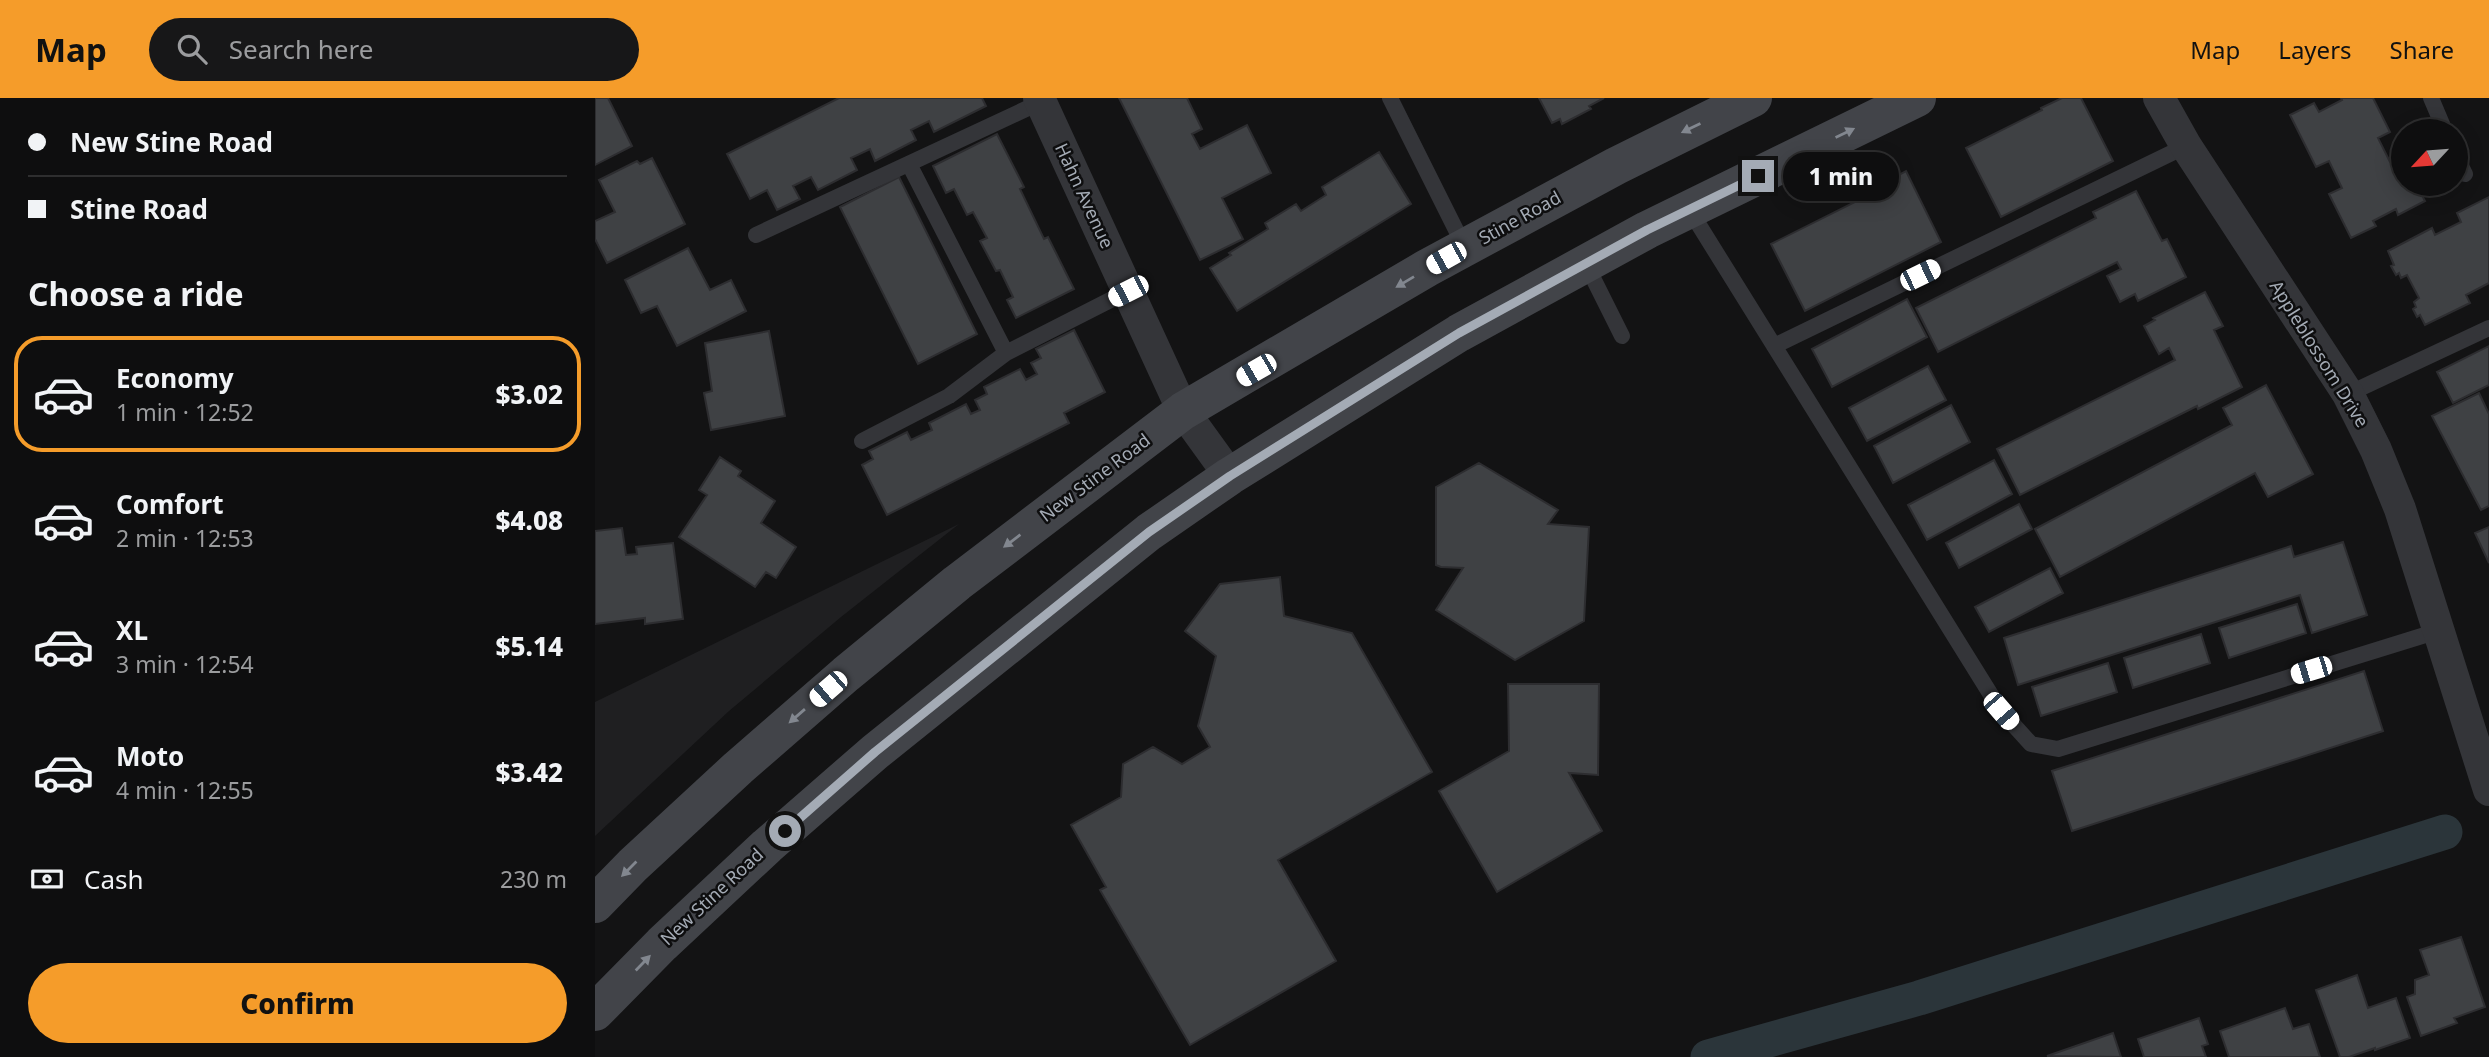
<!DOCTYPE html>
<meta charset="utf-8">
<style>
:root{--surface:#0e0e0f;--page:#171718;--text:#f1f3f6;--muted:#9b9c9e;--line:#2e2e2f;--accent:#f59c2a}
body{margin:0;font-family:"Noto Sans",sans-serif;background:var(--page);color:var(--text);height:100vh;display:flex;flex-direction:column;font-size:26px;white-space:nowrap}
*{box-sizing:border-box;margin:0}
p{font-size:23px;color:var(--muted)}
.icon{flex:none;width:38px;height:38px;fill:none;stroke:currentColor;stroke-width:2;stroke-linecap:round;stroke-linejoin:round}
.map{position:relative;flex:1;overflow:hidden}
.details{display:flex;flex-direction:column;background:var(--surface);width:595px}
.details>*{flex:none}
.hud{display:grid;align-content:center;height:154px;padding:0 28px;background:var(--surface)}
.needle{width:46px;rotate:244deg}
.fabs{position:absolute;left:1796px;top:21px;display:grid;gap:14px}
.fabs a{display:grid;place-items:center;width:77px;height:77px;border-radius:50%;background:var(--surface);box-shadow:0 4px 18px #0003,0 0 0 2px var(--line);font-size:35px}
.end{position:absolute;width:32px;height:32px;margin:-16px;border:9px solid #a4abb5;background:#111;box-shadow:0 0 0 4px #111}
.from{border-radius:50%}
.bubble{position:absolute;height:49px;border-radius:24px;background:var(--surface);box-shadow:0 4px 18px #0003,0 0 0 2px var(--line);font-size:23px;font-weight:800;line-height:49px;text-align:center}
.car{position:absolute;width:21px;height:42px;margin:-21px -10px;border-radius:9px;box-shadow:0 0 5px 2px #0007;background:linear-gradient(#fff 24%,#345 0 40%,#fff 0 76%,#345 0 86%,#fff 0)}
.hud b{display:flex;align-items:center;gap:24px;height:66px;font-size:26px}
.hud b+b{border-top:2px solid var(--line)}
.hud i{width:18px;height:18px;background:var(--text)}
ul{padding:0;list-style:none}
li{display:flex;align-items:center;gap:21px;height:116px;margin:0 14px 10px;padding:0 14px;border:4px solid transparent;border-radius:28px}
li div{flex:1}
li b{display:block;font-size:26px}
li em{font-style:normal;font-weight:800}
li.current{border-color:var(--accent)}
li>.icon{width:63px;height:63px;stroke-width:1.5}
h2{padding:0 28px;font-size:32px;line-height:84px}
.pay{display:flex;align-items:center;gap:18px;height:77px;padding:0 28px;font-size:26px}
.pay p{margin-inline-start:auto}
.button{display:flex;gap:14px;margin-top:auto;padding:14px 28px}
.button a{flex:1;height:80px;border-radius:42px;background:var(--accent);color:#111;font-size:28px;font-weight:800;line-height:80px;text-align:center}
header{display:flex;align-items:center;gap:42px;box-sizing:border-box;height:98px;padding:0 35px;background:var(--accent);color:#111}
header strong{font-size:33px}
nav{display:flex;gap:38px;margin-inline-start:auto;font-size:24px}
.search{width:490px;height:63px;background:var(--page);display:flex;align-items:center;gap:18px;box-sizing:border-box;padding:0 24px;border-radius:38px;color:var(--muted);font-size:26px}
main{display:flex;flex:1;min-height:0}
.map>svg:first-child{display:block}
.built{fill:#1f1f21}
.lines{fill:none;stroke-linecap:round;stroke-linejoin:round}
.canal{stroke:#2b353a;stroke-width:35}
.building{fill:#3f4144;stroke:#2d2d30;stroke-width:2}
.service{stroke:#343539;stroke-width:16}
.minor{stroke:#343539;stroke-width:32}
.secondary{stroke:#424449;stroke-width:38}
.oneway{fill:#82878f}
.route{stroke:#a4abb5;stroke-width:9}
.labels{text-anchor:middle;stroke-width:5;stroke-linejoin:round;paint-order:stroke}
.street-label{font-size:18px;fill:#a4abb5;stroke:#0e0e0f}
</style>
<header>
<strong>Map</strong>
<div class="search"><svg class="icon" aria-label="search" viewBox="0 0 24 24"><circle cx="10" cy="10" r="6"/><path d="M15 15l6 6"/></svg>Search here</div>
<nav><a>Map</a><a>Layers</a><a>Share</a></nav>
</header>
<main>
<section class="details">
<div class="hud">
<b><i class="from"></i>New Stine Road</b>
<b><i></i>Stine Road</b>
</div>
<h2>Choose a ride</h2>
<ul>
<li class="current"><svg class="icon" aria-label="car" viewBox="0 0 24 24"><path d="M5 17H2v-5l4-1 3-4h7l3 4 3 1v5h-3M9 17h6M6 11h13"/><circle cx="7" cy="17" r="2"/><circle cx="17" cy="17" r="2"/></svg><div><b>Economy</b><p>1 min · 12:52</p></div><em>$3.02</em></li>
<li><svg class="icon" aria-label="car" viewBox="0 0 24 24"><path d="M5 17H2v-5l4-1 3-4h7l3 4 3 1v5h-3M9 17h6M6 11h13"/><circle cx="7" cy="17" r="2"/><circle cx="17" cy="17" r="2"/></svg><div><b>Comfort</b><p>2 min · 12:53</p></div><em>$4.08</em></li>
<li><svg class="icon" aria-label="car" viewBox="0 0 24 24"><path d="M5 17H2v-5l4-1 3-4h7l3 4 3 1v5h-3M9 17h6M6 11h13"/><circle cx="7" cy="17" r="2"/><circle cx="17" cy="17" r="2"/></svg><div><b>XL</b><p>3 min · 12:54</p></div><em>$5.14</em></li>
<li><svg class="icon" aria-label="car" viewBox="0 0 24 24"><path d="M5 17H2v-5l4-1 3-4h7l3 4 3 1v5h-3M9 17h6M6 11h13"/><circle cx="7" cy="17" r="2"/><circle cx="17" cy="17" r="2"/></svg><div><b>Moto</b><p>4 min · 12:55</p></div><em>$3.42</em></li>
</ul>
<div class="pay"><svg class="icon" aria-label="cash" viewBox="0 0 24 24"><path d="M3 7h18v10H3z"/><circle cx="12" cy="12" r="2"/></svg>Cash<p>230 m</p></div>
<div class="button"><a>Confirm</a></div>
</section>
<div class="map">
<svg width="1894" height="959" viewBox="0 0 1894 959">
<rect width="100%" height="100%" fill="#131314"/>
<!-- built -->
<path class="built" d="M364,426L246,519L134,613L0,738V604Z"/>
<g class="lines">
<!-- canal -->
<path class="canal" d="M1113,959L1324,900L1850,734"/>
</g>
<!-- building -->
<path class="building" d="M0,0H13L37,48L0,67Z
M244,0H387L391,8L339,34L334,23L316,32L321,42L280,63L275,51L256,60L262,72L223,92L216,79L198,88L205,101L182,112L172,92L155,101L132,56Z
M524,0H592L607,31L597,36L605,51L652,27L676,75L627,100L648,141L605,162Z
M944,0H1009L994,8L996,11L967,26L965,21L957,25Z
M1467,0H1486L1518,63L1406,119L1371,50L1447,12L1446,10Z
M1746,0H1778L1795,34L1783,40L1795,64L1807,58L1808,86H1821L1830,103L1803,117L1801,111L1778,123L1781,128L1756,140L1734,96L1747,90L1734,63L1721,69L1695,17L1719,5L1724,14L1747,2Z
M402,36L429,89L425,91L449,141L453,139L479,191L421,220L412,202L418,199L405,172L401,173L385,143L392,140L378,114L372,117L359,91L351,95L338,68Z
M784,54L816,106L642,213L615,170L636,157L634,155L673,131L670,125L701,106L706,113L731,97L727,89Z
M57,60L90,126L12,165L0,141V123L20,114L4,82L42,63L45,66Z
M1311,73L1346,144L1210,213L1176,146L1280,94L1279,90Z
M304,79L382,236L323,266L245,109Z
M1541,93L1567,143L1572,141L1591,179L1543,203L1540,196L1525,204L1512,178L1526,171L1522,164L1343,254L1321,210L1501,120L1498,114Z
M1894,99V185L1871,197L1875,205L1830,227L1825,217L1822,219L1818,211L1821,209L1819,204L1824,200L1812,177L1806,180L1804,175L1801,177L1796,168L1799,167L1793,153L1837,130L1840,137L1866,124L1862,115Z
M93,150L115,192L136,182L151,213L82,248L62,208L46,215L30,182Z
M1610,194L1628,228L1619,232L1647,289L1603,311L1602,308L1425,397L1402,351L1580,262L1574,250L1564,256L1549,228L1560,222L1558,220Z
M1312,201L1332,239L1237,289L1217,251Z
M479,232L510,294L469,315L474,325L292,417L267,367L278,361L274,353L312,334L316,342L337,332L334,325L371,306L376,316L385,312L380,302L392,296L389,289L425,271L431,282L442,276L436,265L446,260L441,251Z
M174,233L190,318L116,332L109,295L117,293L110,245Z
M1894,248V287L1858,305L1842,274Z
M1333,268L1351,302L1272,343L1254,310Z
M1671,287L1718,376L1673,399L1660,375L1465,479L1440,431L1637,327L1628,310Z
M1884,295L1894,316V408L1886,412L1837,318Z
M1356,307L1375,344L1298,385L1279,348Z
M125,359L146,373L143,378L180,403L166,425L201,449L181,480L171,474L160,489L84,439L112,397L104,392Z
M1399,362L1417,396L1332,442L1313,407Z
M884,365L963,412L953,426L994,429L989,523L920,562L841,512L868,470L846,469L841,467V389Z
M1424,406L1437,431L1364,470L1351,445Z
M1894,429V465L1880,435Z
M27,430L31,457L42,456L41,449L78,445L88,521L50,526V520L0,526V433Z
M1748,444L1772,517L1717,535L1705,497L1423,587L1409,540L1696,448L1699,459Z
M1455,470L1468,495L1394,534L1380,509Z
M685,479L689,518L757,535L837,674L683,762L741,863L595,947L505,792L511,789L476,727L526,699L528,666L558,649L587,666L615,649L603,628L621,558L590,533L625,486Z
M1702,506L1711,535L1634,560L1624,530Z
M1606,536L1615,565L1538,590L1529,560Z
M1513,565L1522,594L1446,618L1437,589Z
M1769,573L1788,633L1477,733L1457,673Z
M913,586H1004L1003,677L974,675L1007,733L902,794L844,693L914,653Z
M1866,839L1890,909L1859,920L1862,925L1826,938L1812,899L1820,896V882L1834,877L1825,852Z
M1762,877L1773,910L1801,900L1815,940L1780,952V950L1754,959H1745L1721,892Z
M1690,910L1698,931L1714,926L1725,959H1634L1625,933Z
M1604,920L1613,946L1607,948L1611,959H1549L1543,941Z
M1518,935L1526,959L1452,958Z"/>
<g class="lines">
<!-- service -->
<path class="service" d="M795,0L870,150
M1836,0L1850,33
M1860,56L1870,76
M314,66L411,255
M1094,111L1406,613L1436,646L1463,651L1843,533
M161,137L446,4
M991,166L1027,238
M1179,248L1591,48
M1753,296L1894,230
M267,343L354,298L411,255L533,193"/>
<!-- minor -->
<path class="minor" d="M444,0L588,313L635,378
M1564,0L1591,48L1753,296L1781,352L1805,411L1894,692"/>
<!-- secondary -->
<path class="secondary" d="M0,806L38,767L143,670L251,576L362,485L588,313L832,170L1021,68L1158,0
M0,914L67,846L172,748L280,654L554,434L635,378L864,235L1052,132L1322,0"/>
</g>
<!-- one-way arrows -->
<defs><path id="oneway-solid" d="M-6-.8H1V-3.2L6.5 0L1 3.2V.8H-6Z" transform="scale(1.75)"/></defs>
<g class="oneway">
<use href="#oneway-solid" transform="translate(1096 30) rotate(154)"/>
<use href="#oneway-solid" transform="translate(1250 35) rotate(-26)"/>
<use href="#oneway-solid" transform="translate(810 184) rotate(149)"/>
<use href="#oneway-solid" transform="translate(417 443) rotate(143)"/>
<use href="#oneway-solid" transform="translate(202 618) rotate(139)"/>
<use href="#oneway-solid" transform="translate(34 771) rotate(135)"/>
<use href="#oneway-solid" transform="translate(48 865) rotate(-46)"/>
</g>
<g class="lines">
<!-- route -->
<path class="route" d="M190,733L280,654L554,434L635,378L864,235L1052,132L1163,78"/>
</g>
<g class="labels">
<!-- street labels -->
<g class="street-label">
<text transform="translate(489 98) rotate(65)" y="6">Hahn Avenue</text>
<text transform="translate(925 120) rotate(-29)" y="6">Stine Road</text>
<text transform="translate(1724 256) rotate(58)" y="6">Appleblossom Drive</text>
<text transform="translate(500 380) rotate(-37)" y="6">New Stine Road</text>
<text transform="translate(117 799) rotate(-43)" y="6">New Stine Road</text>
</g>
</g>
</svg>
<div class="fabs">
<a><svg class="needle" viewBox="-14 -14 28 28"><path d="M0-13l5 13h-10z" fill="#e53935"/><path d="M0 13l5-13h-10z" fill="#9b9c9e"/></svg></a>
</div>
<i class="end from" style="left:190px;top:733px"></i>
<i class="end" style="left:1163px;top:78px"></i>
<div class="bubble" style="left:1188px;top:54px;width:116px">1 min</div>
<i class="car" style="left:851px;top:160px;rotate:241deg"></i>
<i class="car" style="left:1325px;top:177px;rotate:64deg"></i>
<i class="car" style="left:533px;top:193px;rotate:243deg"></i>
<i class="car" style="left:661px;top:272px;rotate:240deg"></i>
<i class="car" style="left:1716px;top:572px;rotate:253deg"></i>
<i class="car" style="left:233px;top:591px;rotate:229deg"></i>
<i class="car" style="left:1406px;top:613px;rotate:139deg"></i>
</div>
</main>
